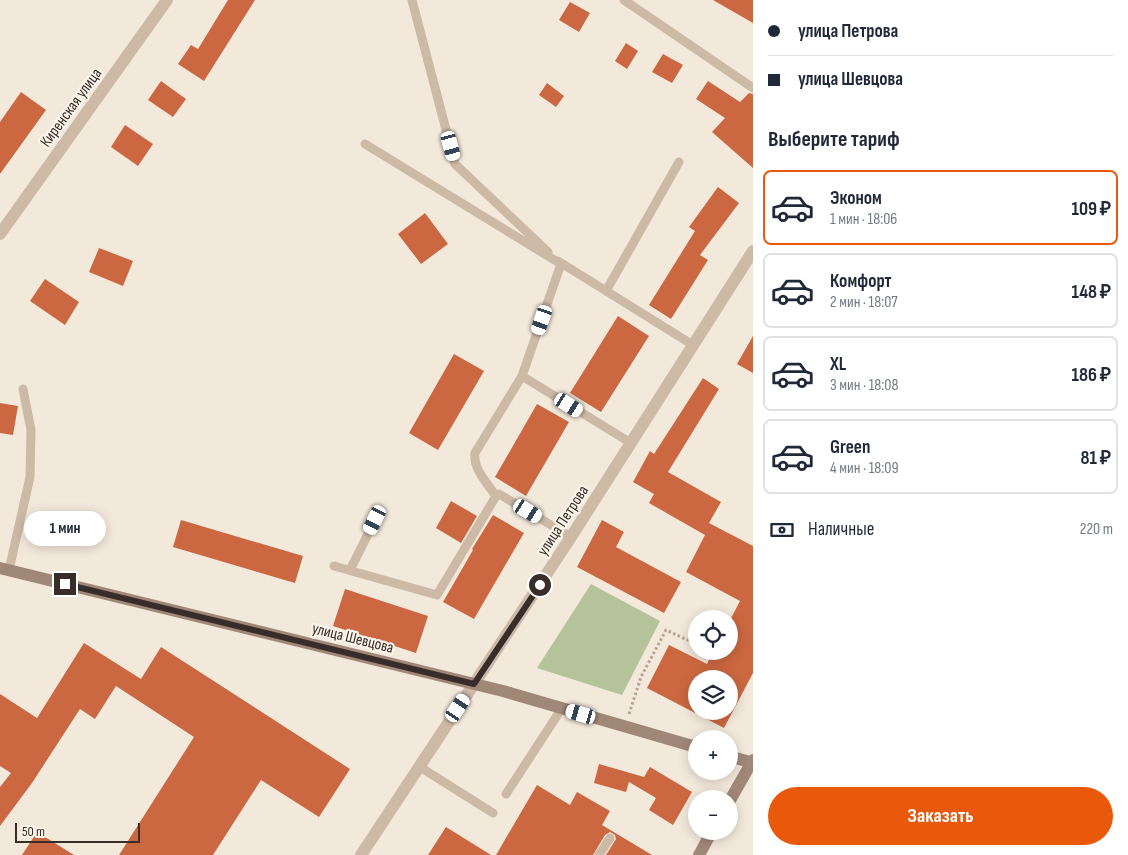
<!DOCTYPE html>
<html lang="ru">
<meta charset="utf-8">
<style>
:root{--surface:#fff;--page:#f6f6f7;--text:#1f2937;--muted:#747a83;--line:#e0e1e3;--accent:#ea580c}
body{margin:0;font-family:"Sofia Sans Condensed",sans-serif;background:var(--page);color:var(--text);height:100vh;display:flex;flex-direction:column;font-size:19px;white-space:nowrap}
*{box-sizing:border-box;margin:0}
p{font-size:16px;color:var(--muted)}
.icon{flex:none;width:28px;height:28px;fill:none;stroke:currentColor;stroke-width:2;stroke-linecap:round;stroke-linejoin:round}
.map{position:relative;flex:1;overflow:hidden}
.panel{display:flex;flex-direction:column;background:var(--surface);width:375px}
.panel>*{flex:none}
.guide{display:grid;align-content:center;height:110px;padding:0 15px;background:var(--surface)}
.controls{position:absolute;left:688px;top:610px;display:grid;gap:10px}
.controls a{display:grid;place-items:center;width:50px;height:50px;border-radius:50%;background:var(--surface);box-shadow:0 2px 12px #0003;font-size:25px}
.scale{position:absolute;left:15px;bottom:12px;width:125px;box-sizing:border-box;padding-left:5px;border:2px solid #382d28;border-top:0;font-size:14px;line-height:18px;white-space:nowrap;color:#382d28;-webkit-text-stroke:4px #faf3e8;paint-order:stroke}
.end{position:absolute;width:22px;height:22px;margin:-11px;border:6px solid #382d28;background:#fff;box-shadow:0 0 0 2px #fff}
.from{border-radius:50%}
.bubble{position:absolute;height:35px;border-radius:18px;background:var(--surface);box-shadow:0 2px 12px #0003;font-size:16px;font-weight:700;line-height:35px;text-align:center}
.car{position:absolute;width:15px;height:30px;margin:-15px -8px;border-radius:6px;box-shadow:0 0 4px 1px #0007;background:linear-gradient(#fff 24%,#345 0 40%,#fff 0 76%,#345 0 86%,#fff 0)}
.guide b{display:flex;align-items:center;gap:18px;height:48px;font-size:19px}
.guide b+b{border-top:1px solid var(--line)}
.guide i{width:12px;height:12px;background:var(--text)}
ul{padding:0;list-style:none}
li{display:flex;align-items:center;gap:15px;height:75px;margin:0 10px 8px;padding:0 5px;border:2px solid var(--line);border-radius:8px}
li div{flex:1}
li b{display:block;font-size:19px}
li em{font-style:normal;font-weight:700}
li.on{border-color:var(--accent)}
li>.icon{width:45px;height:45px;stroke-width:1.5}
h2{padding:0 15px;font-size:22px;line-height:60px}
.pay{display:flex;align-items:center;gap:12px;height:55px;padding:0 15px;font-size:19px}
.pay p{margin-inline-start:auto}
.primary-button{display:flex;gap:10px;margin-top:auto;padding:10px 15px}
.primary-button a{flex:1;height:58px;border-radius:30px;background:var(--accent);color:#fff;font-size:20px;font-weight:700;line-height:58px;text-align:center}
main{display:flex;flex:1;min-height:0}
.map>svg:first-child{display:block}
.green{fill:#b4c39a}
.building{fill:#cc6841;fill-rule:evenodd}
.lines{fill:none;stroke-linecap:round;stroke-linejoin:round}
.path{stroke:#b8a390;stroke-width:3;stroke-dasharray:2.5 2.5;stroke-linecap:butt}
.service{stroke:#ccb9a6;stroke-width:9}
.minor{stroke:#ccb9a6;stroke-width:12}
.tertiary{stroke:#ccb9a6;stroke-width:12}
.secondary{stroke:#a08878;stroke-width:12}
.route{stroke:#382d28;stroke-width:6}
.labels{text-anchor:middle;stroke-width:4.5;stroke-linejoin:round;paint-order:stroke}
.street-label{font-size:16px;fill:#382d28;stroke:#faf3e8}
</style>
<main>
<div class="map">
<svg width="753" height="855" viewBox="0 0 753 855">
<rect width="100%" height="100%" fill="#f3e9db"/>
<!-- green -->
<path class="green" d="M591,584L660,621L622,695L537,668Z"/>
<!-- building -->
<path class="building" d="M228,0H255L204,81L178,64L191,45L198,49Z
M713,0H753V23Z
M570,2L590,13L579,32L559,20Z
M626,43L638,51L627,69L615,61Z
M663,54L683,65L672,83L652,72Z
M161,81L186,99L173,117L148,100Z
M708,81L740,102L749,93L753,94V168L712,132L725,118L696,99Z
M547,83L564,96L556,107L539,95Z
M21,92L46,110L0,174V122Z
M125,125L153,144L138,166L111,147Z
M718,187L739,203L700,255L708,260L671,319L649,305L695,231L689,227Z
M425,213L448,244L421,264L398,234Z
M99,248L133,261L123,286L89,272Z
M45,279L79,302L65,325L30,301Z
M618,316L649,336L601,412L570,393Z
M753,336V373L737,364Z
M454,354L484,371L438,450L409,433Z
M703,378L719,389L668,472L721,502L709,523L753,546V673L724,728L647,688L669,645L707,664L713,651H729V622L740,601L686,572L705,535L649,503L654,494L633,482L650,451L654,454ZM696,679H729V711H696Z
M0,403L18,406L13,435L0,433Z
M537,404L569,422L526,496L495,477Z
M451,501L477,516L461,543L436,528Z
M493,515L524,533L474,619L443,602L473,550L472,549Z
M181,520L303,556L295,583L173,547Z
M602,520L624,532L616,547L681,582L664,613L577,567Z
M345,589L428,616L416,653L333,626Z
M84,643L141,679L161,647L350,769L319,817L261,780L213,855H119L194,737L116,686L95,719L80,709L32,783L0,826V787L11,773L0,766V694L37,718Z
M599,764L644,777L650,767L692,792L673,825L649,810L656,798L629,782L626,792L594,783Z
M537,785L570,805L577,792L610,811L602,825L652,855H606L616,839L615,835L610,832L605,835L593,855H496Z
M446,827L491,855H428Z
M37,832L74,855H22Z"/>
<g class="lines">
<!-- path -->
<path class="path" d="M629,714L641,677L666,630L696,644"/>
<!-- service -->
<path class="service" d="M412,0L455,164L548,252
M624,0L753,88
M365,144L561,264L522,376L475,453C473,469 487,483 496,496
M558,261L693,345
M606,291L679,162
M522,376L631,443
M334,566L437,595L496,496L499,494L571,537
M9,570L30,477L31,430L23,389
M350,570L375,520
M420,767L493,813
M506,794L562,708
M599,855L610,838"/>
<!-- minor -->
<path class="minor" d="M0,234L167,0"/>
<!-- tertiary -->
<path class="tertiary" d="M361,855L571,537L753,251"/>
<!-- secondary -->
<path class="secondary" d="M0,568L503,691L696,747
M729,756L753,763
M729,802L753,760
M699,855L712,831"/>
</g>
<g class="lines">
<!-- route -->
<path class="route" d="M65,584L474,684L540,585"/>
</g>
<g class="labels">
<!-- street labels -->
<g class="street-label">
<text transform="translate(70 107) rotate(-54)" y="6">Киренская улица</text>
<text transform="translate(562 520) rotate(-57)" y="6">улица Петрова</text>
<text transform="translate(353 637) rotate(14)" y="6">улица Шевцова</text>
</g>
</g>
</svg>
<div class="controls">
<a><svg class="icon" aria-label="locate" viewBox="0 0 24 24"><circle cx="12" cy="12" r="6"/><path d="M12 2v4M12 18v4M2 12h4M18 12h4"/></svg></a>
<a><svg class="icon" aria-label="layers" viewBox="0 0 24 24"><path d="M12 4l9 5-9 5-9-5zM3 14l9 5 9-5"/></svg></a>
<a>+</a>
<a>−</a>
</div>
<div class="scale">50 m</div>
<i class="end from" style="left:540px;top:585px"></i>
<i class="end" style="left:65px;top:584px"></i>
<div class="bubble" style="left:24px;top:511px;width:82px">1 мин</div>
<i class="car" style="left:451px;top:146px;rotate:165deg"></i>
<i class="car" style="left:542px;top:320px;rotate:199deg"></i>
<i class="car" style="left:569px;top:405px;rotate:122deg"></i>
<i class="car" style="left:528px;top:511px;rotate:121deg"></i>
<i class="car" style="left:375px;top:520px;rotate:206deg"></i>
<i class="car" style="left:458px;top:708px;rotate:34deg"></i>
<i class="car" style="left:581px;top:714px;rotate:286deg"></i>
</div>
<section class="panel">
<div class="guide">
<b><i class="from"></i>улица Петрова</b>
<b><i></i>улица Шевцова</b>
</div>
<h2>Выберите тариф</h2>
<ul>
<li class="on"><svg class="icon" aria-label="car" viewBox="0 0 24 24"><path d="M5 17H2v-5l4-1 3-4h7l3 4 3 1v5h-3M9 17h6M6 11h13"/><circle cx="7" cy="17" r="2"/><circle cx="17" cy="17" r="2"/></svg><div><b>Эконом</b><p>1 мин · 18:06</p></div><em>109 ₽</em></li>
<li><svg class="icon" aria-label="car" viewBox="0 0 24 24"><path d="M5 17H2v-5l4-1 3-4h7l3 4 3 1v5h-3M9 17h6M6 11h13"/><circle cx="7" cy="17" r="2"/><circle cx="17" cy="17" r="2"/></svg><div><b>Комфорт</b><p>2 мин · 18:07</p></div><em>148 ₽</em></li>
<li><svg class="icon" aria-label="car" viewBox="0 0 24 24"><path d="M5 17H2v-5l4-1 3-4h7l3 4 3 1v5h-3M9 17h6M6 11h13"/><circle cx="7" cy="17" r="2"/><circle cx="17" cy="17" r="2"/></svg><div><b>XL</b><p>3 мин · 18:08</p></div><em>186 ₽</em></li>
<li><svg class="icon" aria-label="car" viewBox="0 0 24 24"><path d="M5 17H2v-5l4-1 3-4h7l3 4 3 1v5h-3M9 17h6M6 11h13"/><circle cx="7" cy="17" r="2"/><circle cx="17" cy="17" r="2"/></svg><div><b>Green</b><p>4 мин · 18:09</p></div><em>81 ₽</em></li>
</ul>
<div class="pay"><svg class="icon" aria-label="cash" viewBox="0 0 24 24"><path d="M3 7h18v10H3z"/><circle cx="12" cy="12" r="2"/></svg>Наличные<p>220 m</p></div>
<div class="primary-button"><a>Заказать</a></div>
</section>
</main>
